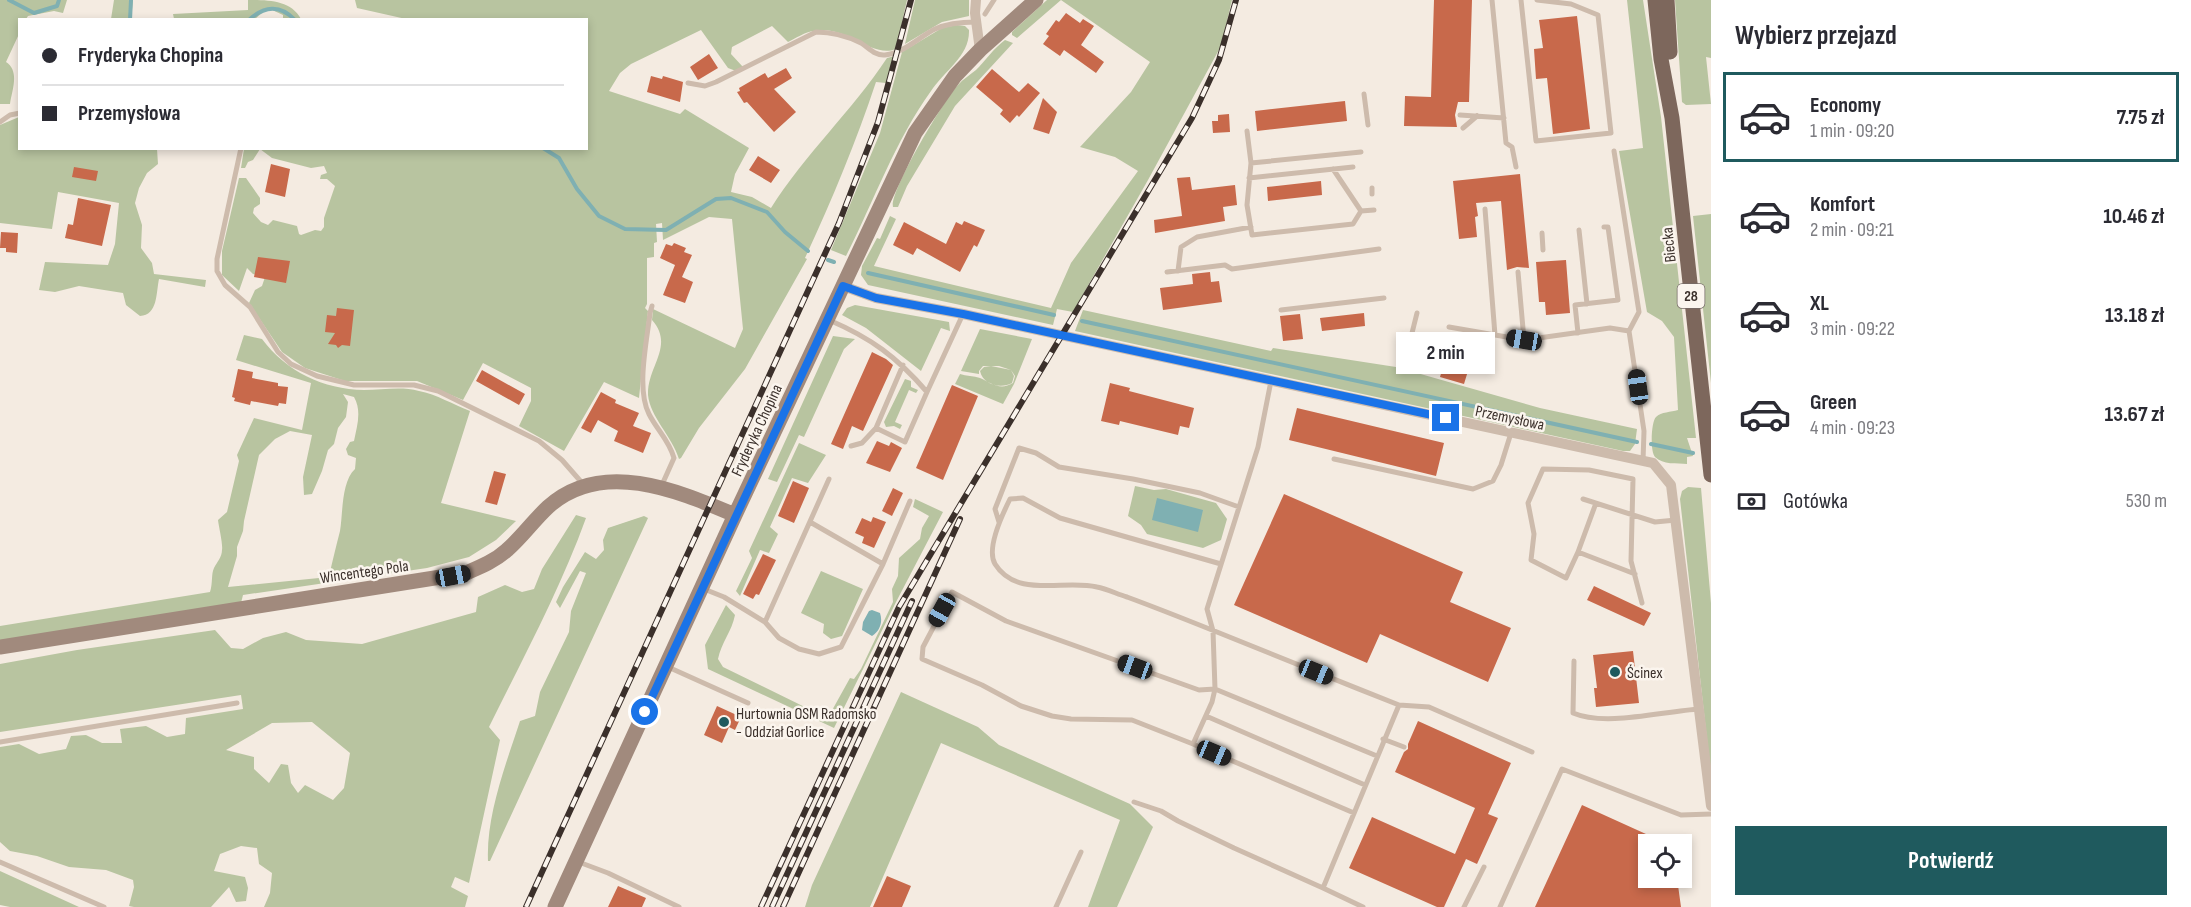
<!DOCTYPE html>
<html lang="pl">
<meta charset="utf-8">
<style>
:root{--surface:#fff;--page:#f7f7f7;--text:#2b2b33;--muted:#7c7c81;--line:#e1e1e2;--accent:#1f5a5e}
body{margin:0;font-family:"Sofia Sans Condensed",sans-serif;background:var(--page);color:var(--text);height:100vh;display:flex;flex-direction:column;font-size:22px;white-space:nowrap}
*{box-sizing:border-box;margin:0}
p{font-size:20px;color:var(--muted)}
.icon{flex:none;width:33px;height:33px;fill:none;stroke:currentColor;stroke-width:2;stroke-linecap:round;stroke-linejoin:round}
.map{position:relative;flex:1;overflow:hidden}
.drawer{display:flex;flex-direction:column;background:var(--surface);width:480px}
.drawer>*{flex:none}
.guide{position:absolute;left:18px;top:18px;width:570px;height:132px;border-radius:0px;box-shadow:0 3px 9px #0003;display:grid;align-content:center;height:132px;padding:0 24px;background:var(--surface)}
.buttons{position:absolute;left:1638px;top:834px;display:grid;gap:12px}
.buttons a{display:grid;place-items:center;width:54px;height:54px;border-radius:0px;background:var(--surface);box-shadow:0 3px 9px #0003;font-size:30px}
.end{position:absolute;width:27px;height:27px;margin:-14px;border:8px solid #1a73e8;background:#fff;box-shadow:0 0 0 3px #fff}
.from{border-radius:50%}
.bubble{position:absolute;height:42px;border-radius:0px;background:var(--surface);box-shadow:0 3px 9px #0003;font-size:20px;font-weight:700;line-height:42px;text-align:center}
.car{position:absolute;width:18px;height:36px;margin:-18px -9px;border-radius:8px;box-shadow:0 0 4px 2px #0007;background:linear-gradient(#222 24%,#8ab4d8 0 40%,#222 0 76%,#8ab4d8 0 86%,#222 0)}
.guide b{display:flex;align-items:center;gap:21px;height:57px;font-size:22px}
.guide b+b{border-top:2px solid var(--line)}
.guide i{width:15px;height:15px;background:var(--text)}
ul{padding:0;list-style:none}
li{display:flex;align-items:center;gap:18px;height:90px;margin:0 12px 9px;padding:0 12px;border:3px solid transparent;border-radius:0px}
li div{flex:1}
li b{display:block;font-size:22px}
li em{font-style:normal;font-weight:700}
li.on{border-color:var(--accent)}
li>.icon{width:54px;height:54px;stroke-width:1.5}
h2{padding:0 24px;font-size:27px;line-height:72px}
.pay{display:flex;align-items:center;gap:15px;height:66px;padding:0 24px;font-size:22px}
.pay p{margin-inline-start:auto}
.cta{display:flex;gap:12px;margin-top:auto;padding:12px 24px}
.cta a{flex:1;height:69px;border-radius:0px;background:var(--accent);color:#fff;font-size:24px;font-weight:700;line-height:69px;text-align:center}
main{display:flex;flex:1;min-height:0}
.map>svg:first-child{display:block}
.green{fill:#b8c4a0;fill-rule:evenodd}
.water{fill:#7fb0b2}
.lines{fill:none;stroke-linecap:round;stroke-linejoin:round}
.stream{stroke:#7fb0b2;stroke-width:4}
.building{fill:#c8694b}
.lane{stroke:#cdbbac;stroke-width:5}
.street{stroke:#cdbbac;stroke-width:10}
.secondary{stroke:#a18a7d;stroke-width:15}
.primary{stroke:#7d675c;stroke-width:15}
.rail-casing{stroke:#3b302b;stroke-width:6}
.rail{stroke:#fbf5ee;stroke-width:4;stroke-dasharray:11;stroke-linecap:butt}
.route{stroke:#1a73e8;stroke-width:8}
.poi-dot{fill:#1f5a5e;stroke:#fbf5ee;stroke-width:2}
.labels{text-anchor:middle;stroke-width:5;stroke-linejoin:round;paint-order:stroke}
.shield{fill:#fbf5ee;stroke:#756b66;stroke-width:1.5}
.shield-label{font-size:15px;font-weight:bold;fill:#3b302b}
.street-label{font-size:16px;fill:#3b302b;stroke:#fbf5ee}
.poi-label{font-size:16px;fill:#3b302b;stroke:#fbf5ee;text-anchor:start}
</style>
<main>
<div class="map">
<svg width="1711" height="907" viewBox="0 0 1711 907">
<rect width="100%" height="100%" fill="#f4ebe1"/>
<!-- green -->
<path class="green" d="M0,0H67L63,13L54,11L28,16L26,19L20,20L19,34L6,62C20,71 12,90 10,104H0Z
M114,0H133L131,19H111Z
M248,0C268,0 291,0 301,19H283V15L270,9L263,12L255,19H174L173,14L248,10Z
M355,0H907L896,49C871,59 846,24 814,31C805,32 796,38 788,42L772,26L732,47L731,54L743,67L736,71L728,68L701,30L631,64L620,73L609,91L680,114L685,109L749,148L735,174L731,192L752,197L771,208C805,154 852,111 887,58L895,56L886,83L876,82C856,142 832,200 805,258L807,259L745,369L699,428L681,458L679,459C672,436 650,417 648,395C647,366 675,346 652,320L653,309L735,348L743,329L732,219L709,217L663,240L662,223L656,224L657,242L654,243V257L647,258V304L645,308L648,311L639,398L604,382L564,451L519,426L531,401V388L483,363L463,400L417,381H345L305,368L282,352L249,303L255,290L262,286L265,277L253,274L247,268L239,291L222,275V251L239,178H246L260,198V204L254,208L253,213L261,222L268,225L273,220L297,226L299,234L301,235L315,230L321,231L324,227V218L335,186L327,179H320L321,175L327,173L324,166L311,168L272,158L260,149L253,160L248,162L245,168H241L244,149L586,148V20L406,19L357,8Z
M915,0H969V16L942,22L905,44Z
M1047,0H1232L1221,46L1148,180L1073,312L1057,309L1053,325L868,285L861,275L862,266L877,238L880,239L890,216L896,219L874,266L1051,308L1071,263L1138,171L1115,157L1080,147L1131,92L1150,62L1061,0L1017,38L1012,35V32Z
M1627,0H1643L1661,117L1696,438H1687L1693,456L1687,457V464C1677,463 1663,465 1655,457C1650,452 1651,422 1656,417C1661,412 1671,412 1678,410L1674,337L1662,321L1647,312L1619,151L1643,148Z
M1675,0H1711V58L1706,57L1711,104L1686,105L1682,102Z
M957,25L965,26L969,30C970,56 944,71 931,91C895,141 874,201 846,256L831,250L880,133L902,52L942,28Z
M1005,40L1013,43L955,106L907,186L898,207H893C889,192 945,98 958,85C963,79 970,75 976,70C986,60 994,48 1005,40Z
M19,117L20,148L157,149L158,164L147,173L139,188L135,203L142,225L141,248L152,263L154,274L206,280L205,287L159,279C156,293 158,315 140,316L126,305L123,293L79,286L55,292L39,290L45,262L108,265L115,244L119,203L58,192L52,229L0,223V125Z
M1711,214V383L1693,216Z
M855,305L949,322L950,331L941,328L921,371L866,328L842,315L847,308Z
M1083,310L1271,351L1273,348L1396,367L1540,408L1637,429L1635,444L1630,451H1623L1075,331Z
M980,329L1032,339L1014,384L1003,404L955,384L960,374C966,376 974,376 980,378C991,383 1000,391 1013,383L1015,376L1011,370L999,366H983L979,371V374L961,371Z
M244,335L262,339C287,372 323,389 364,390C383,390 401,386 419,391C436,394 454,405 470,411L441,503L516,521L496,540L469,557L427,568L243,595L241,603L0,641V626L210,592C213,583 211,574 214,568C217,562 222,557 222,550C223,544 219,528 218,520L227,512L239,461L237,455L254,418L302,430L311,383L236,360ZM343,394L354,397C362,411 357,426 354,441L350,442L346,449L348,455L356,458L355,469C341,482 343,514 340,531C336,547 332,562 329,577L228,587L237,556V547L243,531L244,521L259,455L275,439L290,431L312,435L303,477L304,495L312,494L322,471L328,450L334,444L338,428L346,417L348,402Z
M833,336L855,339L844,349L804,437L799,435L777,482L768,479Z
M991,366L1011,370L1014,376L1012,383C1001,389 983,385 980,371L984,367Z
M905,379L911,381V387L918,390L916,393L909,390L895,422L902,425L900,429L894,426L886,427L884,422Z
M799,443L826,455L808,483L792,478L770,527L778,534L769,553L760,550L740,596L736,591L752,558L749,551Z
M1135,486L1154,490L1166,489L1216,503L1227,519L1221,540L1203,548L1147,534L1141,525L1128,516Z
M1688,487L1701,488L1711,603V775L1680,499L1682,491Z
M915,499L943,512L896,602L834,728L708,669L705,645L726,605L735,615C732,631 721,643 718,659L723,667L819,714H830L850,678L854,679L861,669L893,602L892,589L898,576L899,558L920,539L922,528L929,516L913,507Z
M576,515L586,518C560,590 523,658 489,727L500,740L469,883L455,877L451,887L468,896L465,907H264L270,893L272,873L259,864L257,848L241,846L220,854L214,871L245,877L248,888L246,901L236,902L229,887L211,907H134L129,906L134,887L133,880L106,870L69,867L37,856L10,851L0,842V747L19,744L39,754L66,749L71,736L86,735L102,743H122L120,729L146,726L167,737L185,734L186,718L243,709L241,695L0,732V664L77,650L215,630L231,648L243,649L263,638L286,632L306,640L362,644L476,612L478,597L505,585L522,592L534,589L542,569ZM312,722L350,753L344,788L333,800L305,785L298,793L291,783L288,765L281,764L269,783L254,769V757L226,750L272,723Z
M644,516L648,518L490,861H488C486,815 506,764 520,721L535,716L540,692L569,632L571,611L586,573L580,571L560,608L556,602L563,587L585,552L596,559L604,550L603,540L608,528Z
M821,571L863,589L842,636L831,639L823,633L824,624L801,613Z
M901,692L978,727L999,745L1130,804L1153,827L1117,907H1088L1120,820L941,743L870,907H805L812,885Z
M0,871L79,907H10L0,905Z"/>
<!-- water -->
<path class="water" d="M1157,498L1203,510L1198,532L1152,520Z
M872,610L880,613C883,622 880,631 872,636L862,630L863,622L869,611Z"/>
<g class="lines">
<!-- stream -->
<path class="stream" d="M9,0L34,13L57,6L59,0
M130,20L131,0
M249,20C264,6 280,4 295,20
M543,148L559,158L577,189L599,216L625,229L666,230L716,199L731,198L767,212L785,232L808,251
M828,260L834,262
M868,273L1054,315
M1082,321L1637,442
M1651,444L1693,453"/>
</g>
<!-- building -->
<path class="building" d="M1434,0H1472L1469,102H1458L1455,115L1457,127L1404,126L1405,96L1431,97Z
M1066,13L1080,23L1083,19L1094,26L1081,45L1104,62L1096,73L1064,50L1060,56L1043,44L1049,36L1046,34L1056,20L1059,22Z
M1577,16L1590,129L1553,134L1547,78L1536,79L1534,49L1543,48L1539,20Z
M709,54L718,68L698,80L690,67Z
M786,68L792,78L774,89L796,112L774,132L747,102L744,103L737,92L740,91L739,88L765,73L768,78Z
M992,69L1019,92L1028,83L1040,93L1019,117L1017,115L1010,123L1000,114L1003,110L976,87Z
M651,76L662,79L663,76L683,82L680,102L647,92Z
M1043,98L1057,112L1049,134L1033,129Z
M1345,101L1347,121L1257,131L1255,111Z
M1229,114L1230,132L1213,133L1212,121H1218V115Z
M758,156L780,170L771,183L749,170Z
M271,164L290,169L285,197L265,192Z
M74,167L98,171L96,181L72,177Z
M1520,174L1529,268L1517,267L1507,270L1501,201L1476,203L1478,216L1475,217L1477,237L1459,239L1453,181Z
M1190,177L1192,190L1235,185L1237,205L1223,207L1225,221L1155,233L1154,220L1182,216L1177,178Z
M1321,181L1322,195L1268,201L1267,187Z
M78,198L111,205L102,246L65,238L68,224L73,225Z
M964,221L985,230L977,247L974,245L960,272L917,248L913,255L893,245L904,222L946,244L956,222L962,225Z
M1,232L18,233L17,253L6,252V248H0Z
M674,243L686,248L684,252L692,255L682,277L693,282L685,303L663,295L675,265L660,258L666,244L672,246Z
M258,257L290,261L286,283L254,277Z
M1566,260L1570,313L1546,315L1545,302H1539L1536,262Z
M1210,272L1211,282L1219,281L1222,302L1163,310L1160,288L1193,284L1192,274Z
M337,308L354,310L350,346L342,345L338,348L336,345L328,344L335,333L325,332L327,315L336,316Z
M1364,313L1365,326L1322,331L1320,318Z
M1300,314L1303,339L1283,341L1280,316Z
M1431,343L1442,347V349L1447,351V353L1471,361L1464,384L1440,377L1442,370L1418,363L1424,344L1430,346Z
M872,352L886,359L893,365L863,431L852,426L843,449L831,444Z
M238,369L253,372L252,378L278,383V386L288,387L286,404L279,403L278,406L251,401L250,405L234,401L235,398L232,397Z
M482,370L525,394L519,405L476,381Z
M1110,383L1130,388L1129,391L1194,408L1189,428L1180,426L1178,435L1120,421L1119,425L1101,421Z
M952,385L978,396L943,480L916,468Z
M601,392L616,400L615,403L639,413L633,426L651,433L643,453L614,441L618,431L598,420L591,433L581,428Z
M1297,408L1444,443L1436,476L1289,440Z
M877,441L889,446L891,442L902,448L890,472L866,463Z
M494,471L506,474L497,505L485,502Z
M793,481L809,488L794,523L778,516Z
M893,488L903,493L892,516L882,511Z
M1284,494L1463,572L1450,602L1511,628L1488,682L1380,634L1367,663L1234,605Z
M873,517L886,522L874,548L862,543L864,537L855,533L862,518L871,522Z
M763,554L776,560L759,595L756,594L753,599L743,594Z
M1594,586L1651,613L1644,626L1587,600Z
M1633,651L1639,703L1596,707L1594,688H1597L1593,655Z
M717,706L741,717L735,730L729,727L722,743L704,735Z
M1418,721L1511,763L1488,814L1498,818L1477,864L1466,859L1444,907H1437L1349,868L1372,817L1455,854L1475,808L1395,772L1404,752L1408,749V744Z
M1582,805L1668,844H1648V878H1677L1681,907H1535Z
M887,876L911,886L902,907H873Z
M618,886L646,898L642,907H608Z"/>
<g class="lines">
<!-- lane -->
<path class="lane" d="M1492,0L1506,143L1512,147L1516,167
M1521,0L1536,141L1611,133L1598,15L1571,4L1537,0
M985,14L994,0
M688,83L705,86L716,82L816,32C831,32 847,36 861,43C869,48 875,56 885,55C904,53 919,37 935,29C948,23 962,22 976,22
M1364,94L1368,125
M1460,115L1504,118
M0,122L10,115L20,113
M1463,128L1477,116
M1247,131L1251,163L1361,152
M241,148L217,259V271L225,285L250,307L278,352L291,364L317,376L354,385H414L438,391L539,441L562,460L583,484
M1614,151L1639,312L1629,331L1644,431L1643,461
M1251,163L1247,205L1252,235L1353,224L1361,211L1374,210
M1333,169L1361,211
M1249,178L1353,167
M1372,188V194
M1485,209L1495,335
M1579,230L1587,304
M1542,233L1543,250
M1178,271L1181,247L1197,237L1251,227
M1167,272L1225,265L1232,269L1379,249
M1518,272L1524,340
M652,306L650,313C647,341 636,389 649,414C657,430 669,440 674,458L661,487
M1281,310L1384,298
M829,320C871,338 897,357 927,392L905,442L876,428L862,443L851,446
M1449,327L1524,340L1610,328L1629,331
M1578,333L1575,305L1618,300L1608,227H1604
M1406,357L1417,313
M1271,381L1258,447L1207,609L1213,631L1215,689L1377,756
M927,392L963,314
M876,428L903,365
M1334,459L1473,489L1493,481L1501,465L1511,433
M1583,499L1655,522L1676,520
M1596,503L1578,552L1635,574
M810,522L883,564
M999,522L995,509L1019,448L1036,453L1059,467L1133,479L1200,493L1239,507
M1578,552L1566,578L1531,560L1534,534L1528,503L1543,469L1589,470L1633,479L1631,561L1642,603
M1221,564L1060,518L1023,498L1010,499C1003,513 986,549 995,564C1017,599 1064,579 1097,587C1107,589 1117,594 1127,597C1157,608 1187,620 1217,632C1277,656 1338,681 1399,705
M704,589L724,597L765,622L779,638L799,649L819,654L841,647L883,564L910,501
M765,622L829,479
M1574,661L1573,713C1606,727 1663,711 1700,709
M668,667L748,703
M1206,716L1365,785
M1383,739L1404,747
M0,742L237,703
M1193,744L1132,720L1071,719L1052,716L1021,706L982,685L922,659L923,647L952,592L1006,621L1199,690L1215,689L1212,702L1193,744L1354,813
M1134,802L1161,811L1178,821L1234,848L1323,888L1399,705L1429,707L1532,752
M576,861L608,873L679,907
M0,862L104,907
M1323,888L1363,907
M1056,907L1081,852
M1464,907L1484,867
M1500,907L1562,769L1681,815L1711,814"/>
<!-- street -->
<path class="street" d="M976,0L975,13L980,50
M843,286L876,298L963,314L1653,463L1671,485L1711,806"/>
<!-- secondary -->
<path class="secondary" d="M0,647L466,573C480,567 495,561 507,550C522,537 533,521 548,507C602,458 678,491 735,515
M555,907L735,515L915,133L955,76L980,50L1036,0"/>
<!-- primary -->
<path class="primary" d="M1655,0L1661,59L1672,118L1711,475
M1667,0L1670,52"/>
<!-- rail casing -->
<g class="rail-casing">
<path id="rail" d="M526,907L839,223L878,122L911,0
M761,907L899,607L1192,118L1219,60L1236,0
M772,907L912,601
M783,907L960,519"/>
</g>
<!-- rail -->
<use href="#rail" class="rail"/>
</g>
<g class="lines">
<!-- route -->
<path class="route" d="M645,712L843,286L876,298L963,314L1446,418"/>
</g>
<!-- markers -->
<g class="poi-dot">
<circle cx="1615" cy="672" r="6"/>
<circle cx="724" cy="722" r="6"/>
</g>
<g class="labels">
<!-- shield labels -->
<rect class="shield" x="1677.5" y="284" width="27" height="24" rx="4.5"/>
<g class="shield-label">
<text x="1691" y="301">28</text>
</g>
<!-- street labels -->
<g class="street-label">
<text transform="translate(1668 245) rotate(-96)" y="6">Biecka</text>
<text transform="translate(1510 417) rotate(12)" y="6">Przemysłowa</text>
<text transform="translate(756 430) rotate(-65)" y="6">Fryderyka Chopina</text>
<text transform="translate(364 571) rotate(-8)" y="6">Wincentego Pola</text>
</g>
<!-- poi labels -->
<g class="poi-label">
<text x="1627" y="678">Ścinex</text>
<text x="736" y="719">Hurtownia OSM Radomsko<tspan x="736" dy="18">- Oddział Gorlice</tspan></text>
</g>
</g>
</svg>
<div class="buttons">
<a><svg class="icon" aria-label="locate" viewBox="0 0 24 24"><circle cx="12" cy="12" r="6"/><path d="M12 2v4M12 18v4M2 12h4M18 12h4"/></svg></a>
</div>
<i class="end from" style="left:645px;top:712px"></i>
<i class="end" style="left:1446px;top:418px"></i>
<div class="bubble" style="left:1396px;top:332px;width:99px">2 min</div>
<i class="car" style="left:1524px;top:340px;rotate:280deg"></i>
<i class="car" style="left:1638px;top:387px;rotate:352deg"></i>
<i class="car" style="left:453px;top:576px;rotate:79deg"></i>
<i class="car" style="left:942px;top:610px;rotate:209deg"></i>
<i class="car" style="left:1135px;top:667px;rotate:290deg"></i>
<i class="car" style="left:1316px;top:672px;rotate:112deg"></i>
<i class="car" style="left:1214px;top:753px;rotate:113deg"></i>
<div class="guide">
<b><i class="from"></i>Fryderyka Chopina</b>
<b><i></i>Przemysłowa</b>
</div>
</div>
<section class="drawer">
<h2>Wybierz przejazd</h2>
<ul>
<li class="on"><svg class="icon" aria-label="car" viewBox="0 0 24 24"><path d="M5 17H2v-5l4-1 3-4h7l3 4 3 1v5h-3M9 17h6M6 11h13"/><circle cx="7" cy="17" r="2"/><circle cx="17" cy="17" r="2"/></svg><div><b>Economy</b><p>1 min · 09:20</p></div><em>7.75 zł</em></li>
<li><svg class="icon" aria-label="car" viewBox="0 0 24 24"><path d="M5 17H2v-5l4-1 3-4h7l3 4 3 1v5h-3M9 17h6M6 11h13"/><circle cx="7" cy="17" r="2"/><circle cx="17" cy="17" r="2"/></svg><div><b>Komfort</b><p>2 min · 09:21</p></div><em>10.46 zł</em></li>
<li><svg class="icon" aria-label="car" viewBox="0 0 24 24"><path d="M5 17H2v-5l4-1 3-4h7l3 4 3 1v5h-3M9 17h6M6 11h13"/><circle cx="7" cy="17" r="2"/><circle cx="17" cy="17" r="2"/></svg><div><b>XL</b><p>3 min · 09:22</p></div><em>13.18 zł</em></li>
<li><svg class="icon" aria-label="car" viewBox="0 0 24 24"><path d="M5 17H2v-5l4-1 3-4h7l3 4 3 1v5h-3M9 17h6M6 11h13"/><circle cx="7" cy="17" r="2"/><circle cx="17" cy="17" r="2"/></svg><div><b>Green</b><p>4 min · 09:23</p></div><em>13.67 zł</em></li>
</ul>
<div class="pay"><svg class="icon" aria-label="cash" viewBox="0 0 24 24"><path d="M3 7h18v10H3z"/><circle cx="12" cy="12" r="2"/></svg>Gotówka<p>530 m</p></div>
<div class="cta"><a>Potwierdź</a></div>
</section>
</main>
